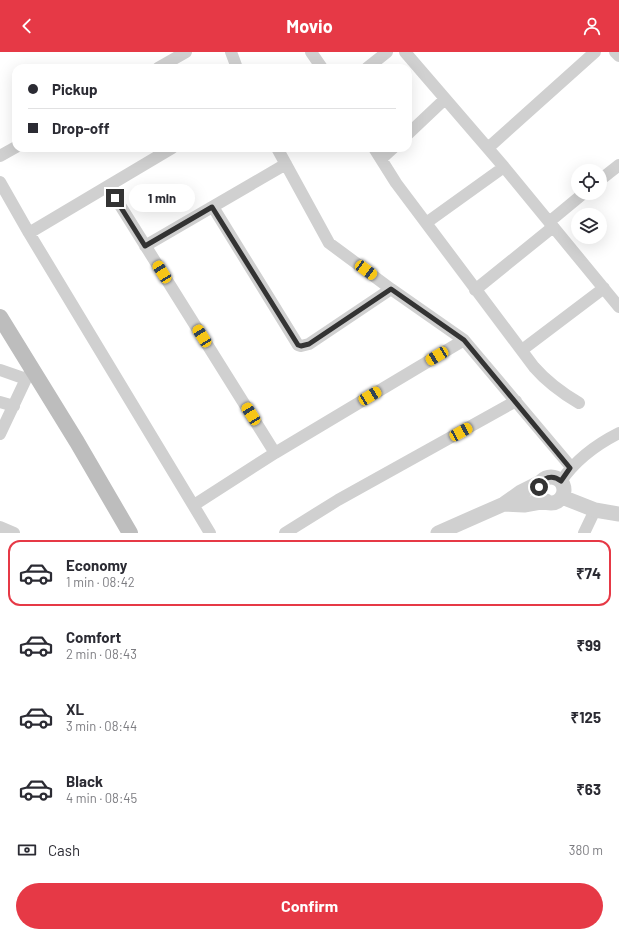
<!DOCTYPE html>
<meta charset="utf-8">
<style>
:root{--surface:#fff;--page:#f2f2f3;--text:#2b2b33;--muted:#7c7c81;--line:#e1e1e2;--accent:#e63946}
body{margin:0;font-family:Barlow,sans-serif;background:var(--page);color:var(--text);height:100vh;display:flex;flex-direction:column;font-size:15px;white-space:nowrap}
*{box-sizing:border-box;margin:0}
p{font-size:13px;color:var(--muted)}
.icon{flex:none;width:22px;height:22px;fill:none;stroke:currentColor;stroke-width:2;stroke-linecap:round;stroke-linejoin:round}
.map{position:relative;height:481px;overflow:hidden}
.drawer{display:flex;flex-direction:column;background:var(--surface);flex:1}
.drawer>*{flex:none}
.banner{position:absolute;left:12px;top:12px;width:400px;height:88px;border-radius:12px;box-shadow:0 4px 16px #0002;display:grid;align-content:center;height:88px;padding:0 16px;background:var(--surface)}
.buttons{position:absolute;left:571px;top:112px;display:grid;gap:8px}
.buttons a{display:grid;place-items:center;width:36px;height:36px;border-radius:50%;background:var(--surface);box-shadow:0 4px 16px #0002;font-size:20px}
.end{position:absolute;width:18px;height:18px;margin:-9px;border:5px solid #333;background:#fff;box-shadow:0 0 0 2px #fff}
.from{border-radius:50%}
.bubble{position:absolute;height:28px;border-radius:14px;background:var(--surface);box-shadow:0 4px 16px #0002;font-size:13px;font-weight:700;line-height:28px;text-align:center}
.car{position:absolute;width:12px;height:24px;margin:-12px -6px;border-radius:5px;box-shadow:0 0 3px 1px #0007;background:linear-gradient(#f5c518 24%,#345 0 40%,#f5c518 0 76%,#345 0 86%,#f5c518 0)}
.banner b{display:flex;align-items:center;gap:14px;height:38px;font-size:15px}
.banner b+b{border-top:1px solid var(--line)}
.banner i{width:10px;height:10px;background:var(--text)}
ul{padding:7px 0 0;list-style:none}
li{display:flex;align-items:center;gap:12px;height:66px;margin:0 8px 6px;padding:0 8px;border:2px solid transparent;border-radius:12px}
li div{flex:1}
li b{display:block;font-size:15px}
li em{font-style:normal;font-weight:700}
li.active{border-color:var(--accent)}
li>.icon{width:36px;height:36px;stroke-width:1.5}
.pay{display:flex;align-items:center;gap:10px;height:44px;padding:0 16px;font-size:15px}
.pay p{margin-inline-start:auto}
.action{display:flex;gap:8px;margin-top:auto;padding:8px 16px}
.action a{flex:1;height:46px;border-radius:24px;background:var(--accent);color:#fff;font-size:16px;font-weight:700;line-height:46px;text-align:center}
header{display:flex;justify-content:space-between;align-items:center;height:52px;padding:0 16px;background:var(--accent);color:#fff;font-size:18px;font-weight:700}
.map>svg:first-child{display:block}
.lines{fill:none;stroke-linecap:round;stroke-linejoin:round}
.minor{stroke:#d0d0d0;stroke-width:12}
.tertiary{stroke:#d0d0d0;stroke-width:15}
.secondary{stroke:#bdbdbd;stroke-width:16}
.route{stroke:#333;stroke-width:5}
</style>
<header><svg class="icon" aria-label="back" viewBox="0 0 24 24"><path d="M15 5l-7 7 7 7"/></svg>Movio<svg class="icon" aria-label="person" viewBox="0 0 24 24"><circle cx="12" cy="8" r="4"/><path d="M4 21q1-7 8-7t8 7"/></svg></header>
<div class="map">
<svg width="619" height="481" viewBox="0 0 619 481">
<rect width="100%" height="100%" fill="#fff"/>
<g class="lines">
<!-- minor -->
<path class="minor" d="M231,0L237,16
M311,0L322,16
M405,0L504,115L619,255
M615,0L619,4
M158,16L186,0
M367,16L387,0
M408,82L445,47
M277,96L329,191L391,237L464,288L571,415
M374,96L396,131L534,315C547,330 562,341 579,351
M488,96L595,0
M0,104L16,95
M381,107L393,96
M600,128L619,113
M0,130L29,181L210,481
M108,134L275,401
M213,155L298,293L301,294L309,292L391,237
M549,170L584,141
M426,171L504,115
M29,181L172,96
M145,194L286,112
M475,238L553,175
M522,298L604,236
M0,318L26,327
M0,350L14,354
M0,382L26,327L33,317
M561,429C575,409 597,392 619,381
M194,453L275,401L464,288
M0,475L14,481
M285,481L338,448L516,349
M584,481L595,458"/>
<!-- tertiary -->
<path class="tertiary" d="M538 438a13 13 0 1 1 26 0a13 13 0 1 1-26 0Z
M562,445L595,458L619,462
M504,452L524,453L546,449
M438,481L504,452L521,440L541,430"/>
<!-- secondary -->
<path class="secondary" d="M0,265L77,390L130,481"/>
</g>
<g class="lines">
<!-- route -->
<path class="route" d="M115,146L145,194L212,155L298,293L301,294L309,292L391,237L464,288L570,416L561,429C552,422 543,425 539,435"/>
</g>
</svg>
<div class="buttons">
<a><svg class="icon" aria-label="locate" viewBox="0 0 24 24"><circle cx="12" cy="12" r="6"/><path d="M12 2v4M12 18v4M2 12h4M18 12h4"/></svg></a>
<a><svg class="icon" aria-label="layers" viewBox="0 0 24 24"><path d="M12 4l9 5-9 5-9-5zM3 14l9 5 9-5"/></svg></a>
</div>
<i class="end from" style="left:539px;top:435px"></i>
<i class="end" style="left:115px;top:146px"></i>
<div class="bubble" style="left:129px;top:132px;width:66px">1 min</div>
<i class="car" style="left:366px;top:218px;rotate:126deg"></i>
<i class="car" style="left:162px;top:220px;rotate:328deg"></i>
<i class="car" style="left:202px;top:284px;rotate:328deg"></i>
<i class="car" style="left:437px;top:304px;rotate:239deg"></i>
<i class="car" style="left:370px;top:344px;rotate:59deg"></i>
<i class="car" style="left:251px;top:362px;rotate:328deg"></i>
<i class="car" style="left:461px;top:380px;rotate:61deg"></i>
<div class="banner">
<b><i class="from"></i>Pickup</b>
<b><i></i>Drop-off</b>
</div>
</div>
<section class="drawer">
<ul>
<li class="active"><svg class="icon" aria-label="car" viewBox="0 0 24 24"><path d="M5 17H2v-5l4-1 3-4h7l3 4 3 1v5h-3M9 17h6M6 11h13"/><circle cx="7" cy="17" r="2"/><circle cx="17" cy="17" r="2"/></svg><div><b>Economy</b><p>1 min · 08:42</p></div><em>₹74</em></li>
<li><svg class="icon" aria-label="car" viewBox="0 0 24 24"><path d="M5 17H2v-5l4-1 3-4h7l3 4 3 1v5h-3M9 17h6M6 11h13"/><circle cx="7" cy="17" r="2"/><circle cx="17" cy="17" r="2"/></svg><div><b>Comfort</b><p>2 min · 08:43</p></div><em>₹99</em></li>
<li><svg class="icon" aria-label="car" viewBox="0 0 24 24"><path d="M5 17H2v-5l4-1 3-4h7l3 4 3 1v5h-3M9 17h6M6 11h13"/><circle cx="7" cy="17" r="2"/><circle cx="17" cy="17" r="2"/></svg><div><b>XL</b><p>3 min · 08:44</p></div><em>₹125</em></li>
<li><svg class="icon" aria-label="car" viewBox="0 0 24 24"><path d="M5 17H2v-5l4-1 3-4h7l3 4 3 1v5h-3M9 17h6M6 11h13"/><circle cx="7" cy="17" r="2"/><circle cx="17" cy="17" r="2"/></svg><div><b>Black</b><p>4 min · 08:45</p></div><em>₹63</em></li>
</ul>
<div class="pay"><svg class="icon" aria-label="cash" viewBox="0 0 24 24"><path d="M3 7h18v10H3z"/><circle cx="12" cy="12" r="2"/></svg>Cash<p>380 m</p></div>
<div class="action"><a>Confirm</a></div>
</section>
